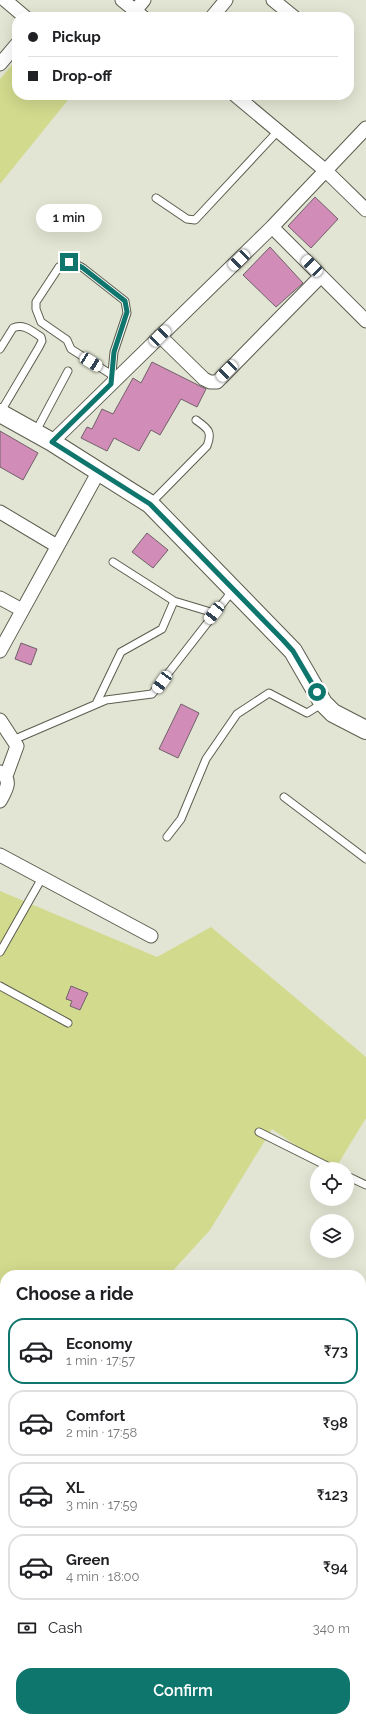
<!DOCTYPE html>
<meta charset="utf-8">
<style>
:root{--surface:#fff;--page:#f6f6f6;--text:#202124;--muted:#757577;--line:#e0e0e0;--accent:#0f766e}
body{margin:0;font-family:Raleway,sans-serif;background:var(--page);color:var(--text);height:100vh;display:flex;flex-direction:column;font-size:15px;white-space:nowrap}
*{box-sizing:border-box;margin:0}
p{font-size:13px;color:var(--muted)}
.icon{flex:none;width:22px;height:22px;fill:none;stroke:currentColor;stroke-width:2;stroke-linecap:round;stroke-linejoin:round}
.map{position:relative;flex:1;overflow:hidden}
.side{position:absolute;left:0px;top:1270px;width:366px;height:452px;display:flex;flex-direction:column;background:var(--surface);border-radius:16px 16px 0 0;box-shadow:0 4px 16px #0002}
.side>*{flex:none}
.banner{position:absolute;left:12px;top:12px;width:342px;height:88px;border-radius:16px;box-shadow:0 4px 16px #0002;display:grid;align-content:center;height:88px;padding:0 16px;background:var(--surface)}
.controls{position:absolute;left:310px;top:1162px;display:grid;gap:8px}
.controls a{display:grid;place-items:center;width:44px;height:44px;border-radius:50%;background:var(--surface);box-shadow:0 4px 16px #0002;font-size:20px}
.end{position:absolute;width:18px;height:18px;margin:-9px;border:5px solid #0f766e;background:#fff;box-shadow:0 0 0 2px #fff}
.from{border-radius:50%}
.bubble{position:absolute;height:28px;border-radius:14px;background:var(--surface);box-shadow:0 4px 16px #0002;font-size:13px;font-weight:600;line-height:28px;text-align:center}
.car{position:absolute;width:12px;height:24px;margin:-12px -6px;border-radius:5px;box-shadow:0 0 3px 1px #0007;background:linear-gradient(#fff 24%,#345 0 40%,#fff 0 76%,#345 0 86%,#fff 0)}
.banner b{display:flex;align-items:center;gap:14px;height:38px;font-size:15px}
.banner b+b{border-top:1px solid var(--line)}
.banner i{width:10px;height:10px;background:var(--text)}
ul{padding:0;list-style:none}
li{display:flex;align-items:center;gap:12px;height:66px;margin:0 8px 6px;padding:0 8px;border:2px solid var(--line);border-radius:16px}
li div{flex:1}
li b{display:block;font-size:15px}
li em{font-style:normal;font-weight:600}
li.on{border-color:var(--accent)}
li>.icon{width:36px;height:36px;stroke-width:1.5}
h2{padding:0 16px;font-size:18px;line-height:48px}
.pay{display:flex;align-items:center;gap:10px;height:44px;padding:0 16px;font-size:15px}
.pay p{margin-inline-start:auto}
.primary-button{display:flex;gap:8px;margin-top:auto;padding:8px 16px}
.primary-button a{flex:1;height:46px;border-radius:16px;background:var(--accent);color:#fff;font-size:16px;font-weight:600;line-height:46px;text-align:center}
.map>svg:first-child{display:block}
.green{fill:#d2da8e}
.building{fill:#d18cb7;stroke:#70616a}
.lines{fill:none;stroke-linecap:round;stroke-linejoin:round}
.lane-casing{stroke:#5b5d4e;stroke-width:9}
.street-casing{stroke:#5b5d4e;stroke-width:15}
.secondary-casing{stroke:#5b5d4e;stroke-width:20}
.lane{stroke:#fff;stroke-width:7}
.street{stroke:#fff;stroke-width:13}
.secondary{stroke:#fff;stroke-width:18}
.route{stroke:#0f766e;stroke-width:5}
</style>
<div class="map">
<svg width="366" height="1722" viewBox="0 0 366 1722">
<rect width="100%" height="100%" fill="#e2e5d3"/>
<!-- green -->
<path class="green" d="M17,59V95H72L0,184V79Z
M0,891L157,957L211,927L366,1057V1118L335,1169H330L272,1129L210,1230L169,1275H5V1351L0,1350Z
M5,1353V1407L0,1399V1357Z"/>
<!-- building -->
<path class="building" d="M315,197L338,219L311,248L288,226Z
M270,247L303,283L276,307L243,275Z
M152,362L206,389L197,407L181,399L160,435L151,430L139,451L114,438L107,451L81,438L87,427L92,429L102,409L113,414L133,378L141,383Z
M0,431L38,453L23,480L0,467Z
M147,533L168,550L153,568L132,552Z
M21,643L37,649L31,665L15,659Z
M181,704L199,713L178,758L159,749Z
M71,986L88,993L80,1010L70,1006L72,1001L66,999Z"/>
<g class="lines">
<!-- lane casing -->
<g class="lane-casing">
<path id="lane" d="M156,198L187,219L195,220L278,131
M0,349L13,328C23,323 32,331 41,337L42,341L39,347L0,413
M111,383L114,352L127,313L125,301L83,268C74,263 67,260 59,267L36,302V309L41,322L67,340L71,349L112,375
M35,433L68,371
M150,504L207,446C213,431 207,428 196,420
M113,562L174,601L214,613
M96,704L121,652L162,629L174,601
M13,740L106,700L152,694L233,590
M284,797L366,859
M167,837L181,819L206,759L237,714L269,693L307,713L323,703
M0,952L42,878
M0,986L68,1023
M259,1132L333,1169
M347,1176L366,1185"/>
</g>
<!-- street casing -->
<g class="street-casing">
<path id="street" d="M5,0L25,17
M122,0L143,17
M273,0L294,17
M135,11L144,0
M212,17L226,0
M0,64L17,44
M235,95L326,171L366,210
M272,227L366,321
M160,336L204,379L210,382H217L321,276
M52,442L272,227L366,128
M0,512L57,546
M0,598L22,610
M0,651L99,471
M0,720L17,746L6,776
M0,772C13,780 6,790 0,801
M0,855L151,936
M0,1440L5,1442
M0,1532L5,1537
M56,1722L57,1717"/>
</g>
<!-- secondary casing -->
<g class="secondary-casing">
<path id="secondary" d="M0,413L52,442L150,504L293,651L323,703L333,713L366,730"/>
</g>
<!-- lane -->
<use href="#lane" class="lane"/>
<!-- street -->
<use href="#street" class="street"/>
<!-- secondary -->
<use href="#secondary" class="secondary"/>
</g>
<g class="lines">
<!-- route -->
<path class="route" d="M69,262L76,264L83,268L125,301L127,312L114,352L111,384L52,442L150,504L283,640L293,651L317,692"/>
</g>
</svg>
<div class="controls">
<a><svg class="icon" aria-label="locate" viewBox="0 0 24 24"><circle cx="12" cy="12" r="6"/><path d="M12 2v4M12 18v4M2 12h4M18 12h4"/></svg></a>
<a><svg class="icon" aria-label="layers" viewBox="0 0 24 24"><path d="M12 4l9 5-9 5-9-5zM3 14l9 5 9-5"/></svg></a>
</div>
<i class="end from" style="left:317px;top:692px"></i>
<i class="end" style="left:69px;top:262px"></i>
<div class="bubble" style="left:36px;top:204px;width:66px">1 min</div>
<i class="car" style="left:239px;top:260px;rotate:226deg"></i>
<i class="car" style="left:312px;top:266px;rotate:315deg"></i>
<i class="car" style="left:160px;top:336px;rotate:46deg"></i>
<i class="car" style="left:91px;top:362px;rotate:122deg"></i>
<i class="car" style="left:227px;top:371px;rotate:225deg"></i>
<i class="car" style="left:214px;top:613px;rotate:218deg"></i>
<i class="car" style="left:162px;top:682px;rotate:216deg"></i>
<div class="banner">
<b><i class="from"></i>Pickup</b>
<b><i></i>Drop-off</b>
</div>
<section class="side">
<h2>Choose a ride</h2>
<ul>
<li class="on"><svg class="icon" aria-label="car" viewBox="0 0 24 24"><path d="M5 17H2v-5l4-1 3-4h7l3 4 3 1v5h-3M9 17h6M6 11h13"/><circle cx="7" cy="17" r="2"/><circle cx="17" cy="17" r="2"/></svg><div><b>Economy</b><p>1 min · 17:57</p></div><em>₹73</em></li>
<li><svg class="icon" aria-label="car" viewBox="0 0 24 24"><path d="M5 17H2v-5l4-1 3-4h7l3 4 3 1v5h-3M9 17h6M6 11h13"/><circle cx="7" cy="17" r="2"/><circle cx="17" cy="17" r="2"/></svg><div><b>Comfort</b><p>2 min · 17:58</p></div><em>₹98</em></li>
<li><svg class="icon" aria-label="car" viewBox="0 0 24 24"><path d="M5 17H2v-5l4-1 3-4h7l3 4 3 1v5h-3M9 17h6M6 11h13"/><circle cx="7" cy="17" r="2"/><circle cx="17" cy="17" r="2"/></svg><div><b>XL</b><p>3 min · 17:59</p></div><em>₹123</em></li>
<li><svg class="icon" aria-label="car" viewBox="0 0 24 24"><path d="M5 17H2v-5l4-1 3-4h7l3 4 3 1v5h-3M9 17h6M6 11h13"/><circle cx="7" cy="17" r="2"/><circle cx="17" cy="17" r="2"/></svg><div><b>Green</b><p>4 min · 18:00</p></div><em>₹94</em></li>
</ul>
<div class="pay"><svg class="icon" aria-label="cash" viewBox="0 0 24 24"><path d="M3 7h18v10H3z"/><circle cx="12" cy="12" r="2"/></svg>Cash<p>340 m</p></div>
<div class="primary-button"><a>Confirm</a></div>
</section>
</div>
